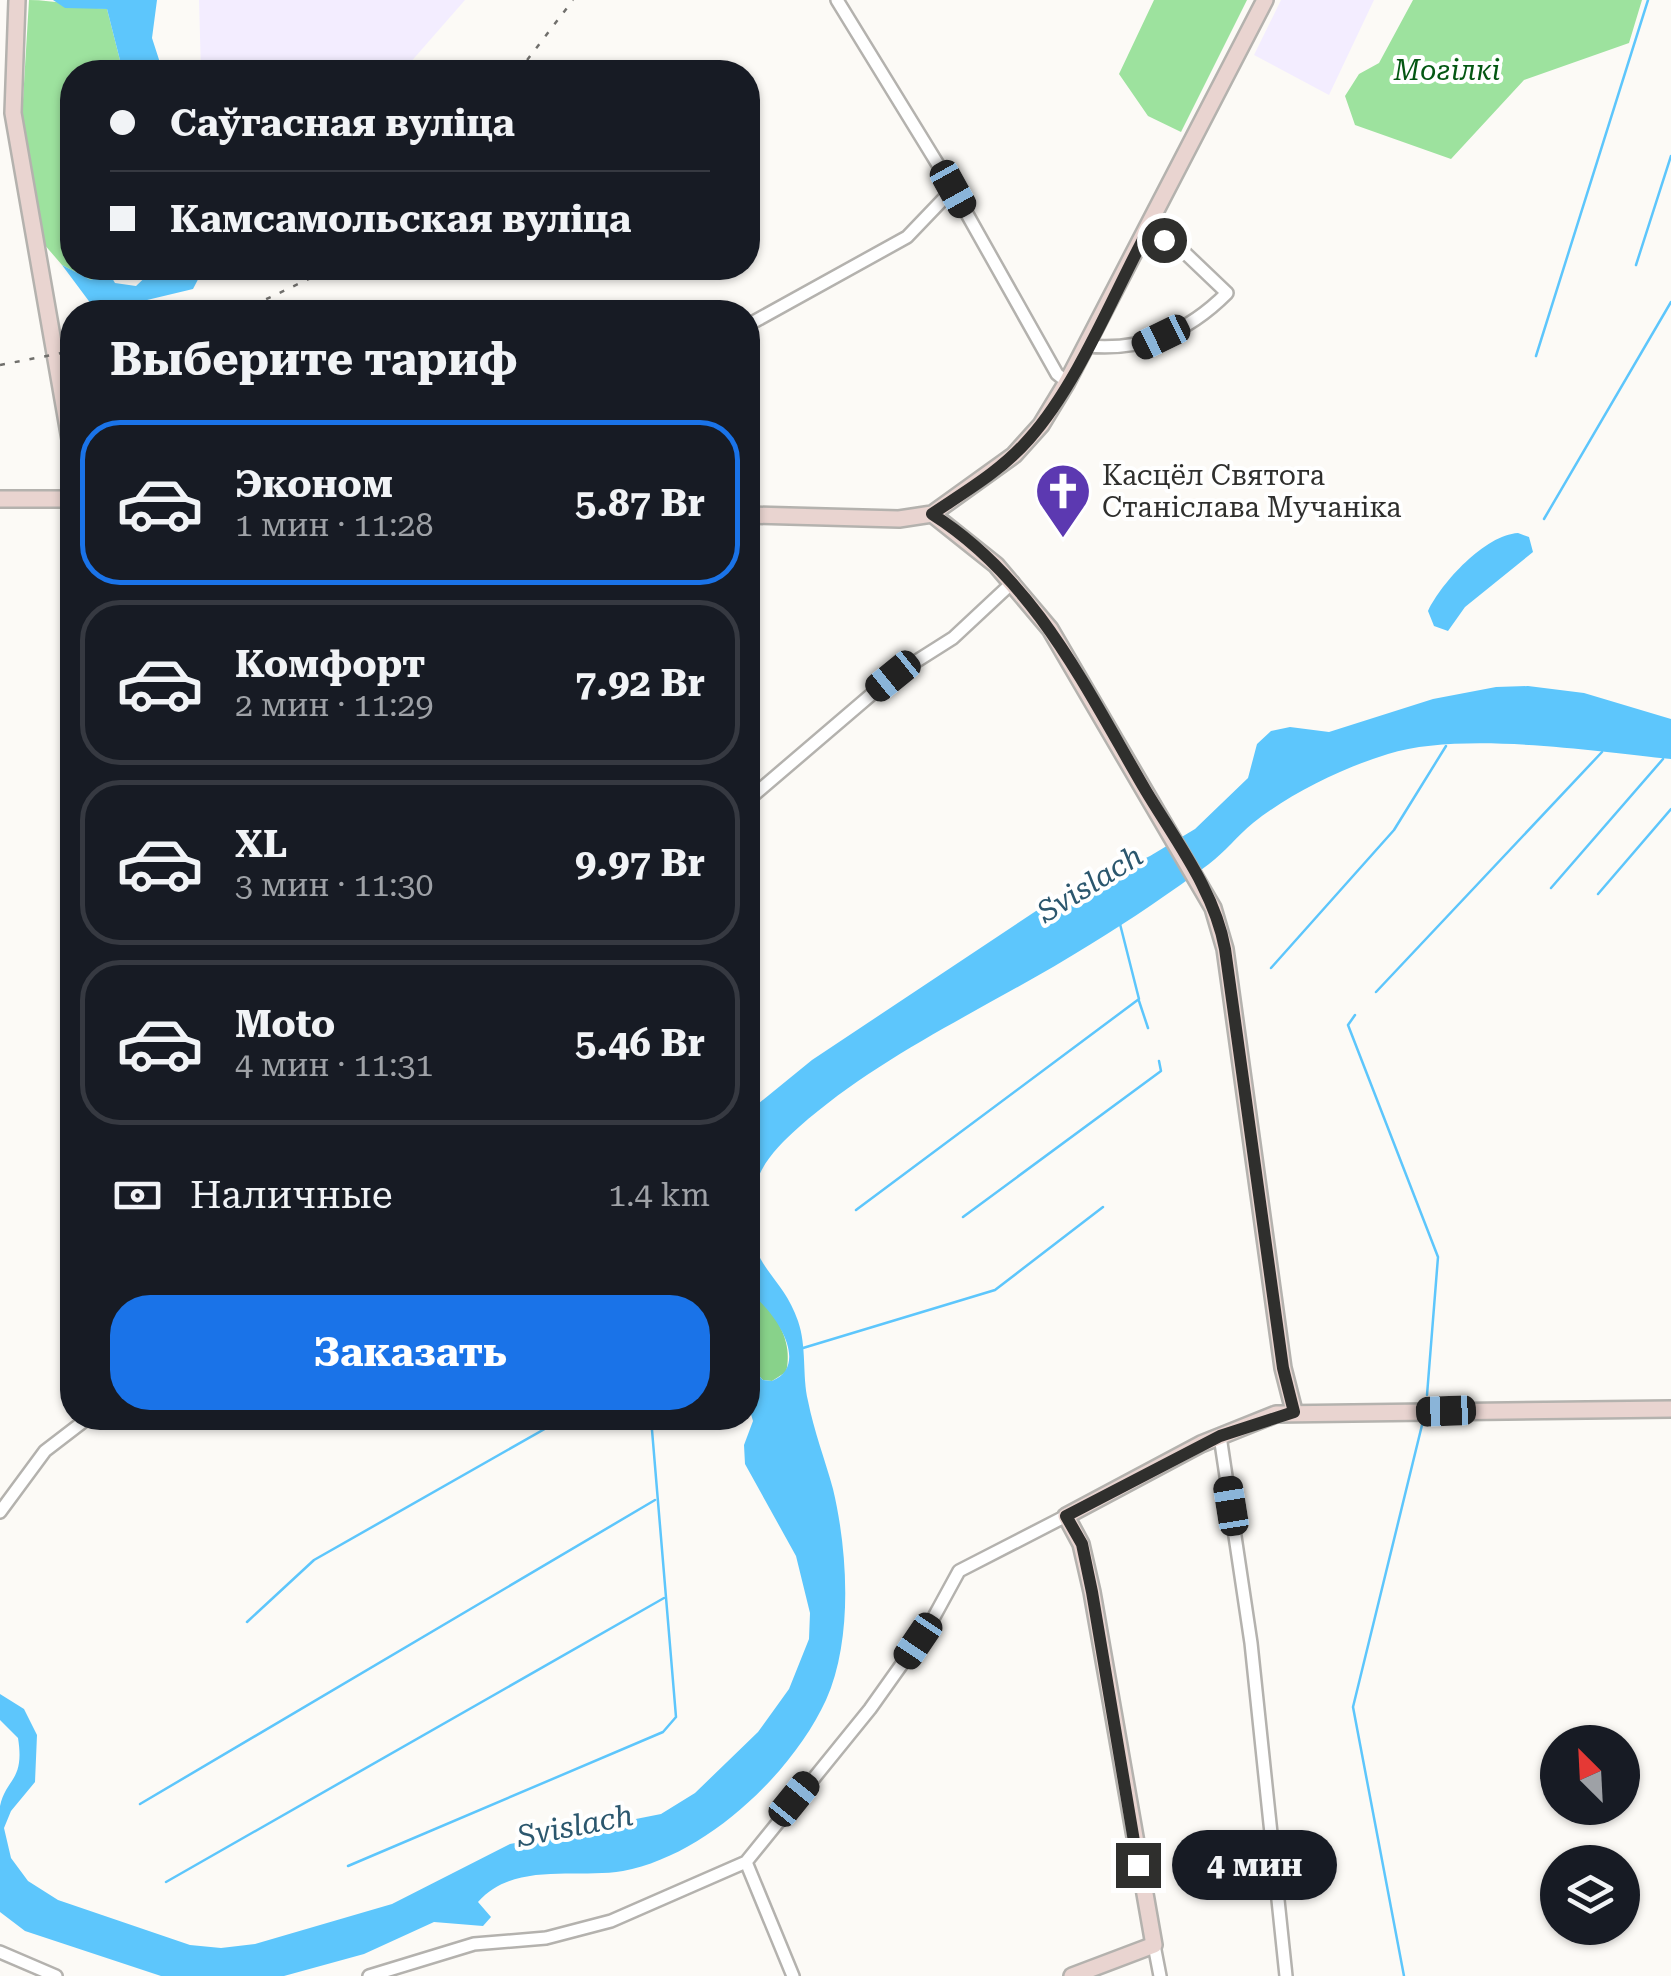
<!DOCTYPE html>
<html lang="ru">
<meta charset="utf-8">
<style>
:root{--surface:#171b24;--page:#20242c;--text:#f1f3f6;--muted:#9ea1a6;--line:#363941;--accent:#1a73e8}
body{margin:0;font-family:"Roboto Serif",serif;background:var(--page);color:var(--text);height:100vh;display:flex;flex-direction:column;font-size:38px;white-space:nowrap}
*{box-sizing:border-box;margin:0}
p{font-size:32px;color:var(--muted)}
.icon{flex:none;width:55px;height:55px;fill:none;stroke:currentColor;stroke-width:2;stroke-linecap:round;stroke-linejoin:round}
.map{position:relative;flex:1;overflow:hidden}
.side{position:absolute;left:60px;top:300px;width:700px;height:1130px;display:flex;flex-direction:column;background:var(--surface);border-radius:40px;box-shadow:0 2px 8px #0004}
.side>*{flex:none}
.guide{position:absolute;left:60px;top:60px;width:700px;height:220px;border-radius:40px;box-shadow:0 2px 8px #0004;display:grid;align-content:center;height:220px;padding:0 50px;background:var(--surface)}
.needle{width:65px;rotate:336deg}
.tools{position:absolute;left:1540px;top:1725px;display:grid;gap:20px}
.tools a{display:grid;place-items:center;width:100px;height:100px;border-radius:50%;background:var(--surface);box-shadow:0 2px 8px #0004;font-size:50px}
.end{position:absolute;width:45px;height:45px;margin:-22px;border:12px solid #2f2f2d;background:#fff;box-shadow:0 0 0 5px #fff}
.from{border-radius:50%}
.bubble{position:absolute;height:70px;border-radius:35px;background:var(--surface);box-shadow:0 2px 8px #0004;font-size:32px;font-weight:700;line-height:70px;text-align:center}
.car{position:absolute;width:30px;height:60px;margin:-30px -15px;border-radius:12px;box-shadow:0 0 8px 2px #0007;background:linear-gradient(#222 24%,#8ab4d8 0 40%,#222 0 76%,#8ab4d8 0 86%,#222 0)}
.guide b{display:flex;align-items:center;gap:35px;height:95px;font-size:38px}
.guide b+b{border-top:2px solid var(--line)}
.guide i{width:25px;height:25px;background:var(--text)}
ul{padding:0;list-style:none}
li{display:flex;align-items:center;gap:30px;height:165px;margin:0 20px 15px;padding:0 30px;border:5px solid var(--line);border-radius:40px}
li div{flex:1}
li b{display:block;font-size:38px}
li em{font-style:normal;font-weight:700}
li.on{border-color:var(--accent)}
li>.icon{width:90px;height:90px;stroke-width:1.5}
h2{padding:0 50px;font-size:45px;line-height:120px}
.pay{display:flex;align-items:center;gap:25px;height:110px;padding:0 50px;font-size:38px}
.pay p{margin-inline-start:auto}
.cta{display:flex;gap:20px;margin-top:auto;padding:20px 50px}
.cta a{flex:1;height:115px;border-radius:40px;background:var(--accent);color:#fff;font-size:40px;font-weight:700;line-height:115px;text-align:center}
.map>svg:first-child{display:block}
.industrial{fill:#f3edff}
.green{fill:#9de29e}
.forest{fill:#88d28a}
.water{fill:#5dc6fc}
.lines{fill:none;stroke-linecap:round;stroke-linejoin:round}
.stream{stroke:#5dc6fc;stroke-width:2.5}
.street-casing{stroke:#b4b2ae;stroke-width:16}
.secondary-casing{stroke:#b4b2ae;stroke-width:20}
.street{stroke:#fff;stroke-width:11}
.secondary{stroke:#e9d4d0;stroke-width:15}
.rail{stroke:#706f6c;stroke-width:2.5;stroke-dasharray:5 10;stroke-linecap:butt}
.route{stroke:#2f2f2d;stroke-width:12}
.labels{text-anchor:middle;stroke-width:8;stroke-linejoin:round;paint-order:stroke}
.park-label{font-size:28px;font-style:italic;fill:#045713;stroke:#fff}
.poi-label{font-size:28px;fill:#2f2f2d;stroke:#fff;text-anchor:start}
.water-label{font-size:30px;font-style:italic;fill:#2b576e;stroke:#fff}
</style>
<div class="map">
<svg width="1671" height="1976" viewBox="0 0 1671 1976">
<rect width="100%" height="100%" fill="#fcfaf6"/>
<!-- industrial -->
<path class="industrial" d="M199,0H465L402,72H201Z
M1281,0H1374L1329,95L1254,55Z"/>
<!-- green -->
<path class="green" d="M29,0C55,0 79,7 107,9L123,72H72V268H95L99,276L91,280L62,265L43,243L22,117Z
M1154,0H1247L1181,132L1148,116L1119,74Z
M1413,0H1642L1629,43L1524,80L1451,159L1355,125L1345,96L1359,74L1379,63Z"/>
<!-- forest -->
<path class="forest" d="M748,1292C774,1308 794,1340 786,1372L772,1381L763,1380L748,1364Z"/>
<!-- water -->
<path class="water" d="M53,0H157L152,38L163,72H123L107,9L65,8Z
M62,265L91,280L99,276L95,268H106L115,283L136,286L155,268H204L193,289L97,312Z
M1518,533L1529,537L1533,552L1465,607L1448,631L1434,626L1428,611C1442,582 1485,535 1518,533Z
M1528,686L1584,693L1671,719V759C1593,751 1462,731 1388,754C1342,768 1291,793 1253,823C1237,836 1225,852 1209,864C1173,891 1129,921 1091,944C994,1005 885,1051 799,1127C775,1148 755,1170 752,1202C744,1267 781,1271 798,1321C807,1347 802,1375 808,1401C814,1431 825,1460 833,1489C848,1552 853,1640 826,1700C792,1774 705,1856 623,1871C576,1879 515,1861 478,1902L491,1917L483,1926L434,1922L364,1954L284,1976H161L25,1931L0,1912C0,1879 0,1838 0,1806C6,1778 25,1781 18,1738L0,1720V1694L24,1709L37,1735L35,1782L11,1811L4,1828L11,1858L28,1881L58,1900L190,1945L221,1948L255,1944L392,1904L510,1844L661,1814L695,1793L758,1732L789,1689L809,1639L810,1613L796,1556L745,1464L744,1445L753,1421L748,1404V1364L763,1380L772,1381C813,1364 771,1306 748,1292V1112L812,1060L1039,909L1150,856L1195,829L1248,778L1257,744L1271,731L1290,727L1329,732L1433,699L1496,687Z"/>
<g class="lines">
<!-- stream -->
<path class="stream" d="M1636,265L1671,156
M1536,356L1648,0
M1544,519L1671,302
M1551,888L1663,759
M1598,894L1671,809
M1271,968L1394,830L1446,746
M1376,992L1602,752
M1139,1001L1148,1028
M1355,1015L1348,1025L1438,1257L1427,1395
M856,1210L1139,999L1120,924
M963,1217L1161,1071L1159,1061
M803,1348L995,1290L1103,1207
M247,1622L314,1560L564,1418
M140,1804L655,1500
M348,1866L663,1732L676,1717L651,1418
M166,1882L664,1598
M1404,1976L1353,1707L1423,1421"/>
<!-- street casing -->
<g class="street-casing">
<path id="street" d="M837,0L953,189L1057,374L1067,382
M748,325L907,237L953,189
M1087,346C1143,351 1187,333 1227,293L1183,251L1147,232
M748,800L893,676L953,638L1013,582
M1220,1436L1251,1643L1286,1976
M0,1512L45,1451L88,1418
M746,1862L793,1976
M1154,1945L1160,1976
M0,1952L56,1976
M369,1976L474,1944L546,1938L611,1921L746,1862L870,1709L929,1626L959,1571L1066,1516"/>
</g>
<!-- secondary casing -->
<g class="secondary-casing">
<path id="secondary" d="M17,0L13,113L72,451
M0,499H72
M932,514L996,565L1050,629L1213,908L1225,949L1283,1368L1294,1411
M748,515L899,519L932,514L1014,455L1041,425L1067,382L1265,0
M1072,1976L1154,1945L1092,1592L1081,1544L1066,1516L1201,1444L1276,1414L1671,1409"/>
</g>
<!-- street -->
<use href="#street" class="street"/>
<!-- secondary -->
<use href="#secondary" class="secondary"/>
<!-- rail -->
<path class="rail" d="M518,72L573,0
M239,312L332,268
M0,365L72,351"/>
</g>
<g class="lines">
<!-- route -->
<path class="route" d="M1138,1865L1092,1592L1082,1544L1066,1516L1220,1436L1294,1412L1283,1368L1225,949C1215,892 1176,841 1146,791C1086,689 1036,580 932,514C966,491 1001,471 1029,439C1078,384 1112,297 1147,232L1164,240"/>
</g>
<!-- icons -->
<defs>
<g id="church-pin" transform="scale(2.875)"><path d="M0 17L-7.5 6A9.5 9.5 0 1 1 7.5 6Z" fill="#5c39b1" stroke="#fff"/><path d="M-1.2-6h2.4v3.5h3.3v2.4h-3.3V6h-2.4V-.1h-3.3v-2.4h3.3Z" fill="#fff"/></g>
</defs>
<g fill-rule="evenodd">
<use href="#church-pin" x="1063" y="491"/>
</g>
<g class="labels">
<!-- park labels -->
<g class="park-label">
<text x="1447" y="80">Могілкі</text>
</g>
<!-- poi labels -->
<g class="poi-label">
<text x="1102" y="485">Касцёл Святога<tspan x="1102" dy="32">Станіслава Мучаніка</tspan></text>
</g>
<!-- water labels -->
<g class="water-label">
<text transform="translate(1090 884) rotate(-32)" y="10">Svislach</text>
<text transform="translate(575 1826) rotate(-11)" y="10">Svislach</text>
</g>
</g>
</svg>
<div class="tools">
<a><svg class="needle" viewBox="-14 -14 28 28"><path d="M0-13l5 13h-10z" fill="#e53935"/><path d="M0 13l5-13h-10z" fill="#9ea1a6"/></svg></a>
<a><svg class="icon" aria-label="layers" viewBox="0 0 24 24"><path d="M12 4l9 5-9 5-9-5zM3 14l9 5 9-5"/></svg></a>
</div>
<i class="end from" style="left:1164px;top:240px"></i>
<i class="end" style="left:1138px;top:1865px"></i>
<div class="bubble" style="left:1172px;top:1830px;width:165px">4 мин</div>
<i class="car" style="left:953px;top:189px;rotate:151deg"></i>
<i class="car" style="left:1161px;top:337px;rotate:244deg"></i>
<i class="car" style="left:893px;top:676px;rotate:231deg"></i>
<i class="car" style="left:1446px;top:1411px;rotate:268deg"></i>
<i class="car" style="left:1231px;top:1506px;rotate:351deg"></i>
<i class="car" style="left:918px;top:1641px;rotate:214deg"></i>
<i class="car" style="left:794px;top:1799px;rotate:39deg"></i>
<div class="guide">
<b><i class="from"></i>Саўгасная вуліца</b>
<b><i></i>Камсамольская вуліца</b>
</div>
<section class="side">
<h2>Выберите тариф</h2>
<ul>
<li class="on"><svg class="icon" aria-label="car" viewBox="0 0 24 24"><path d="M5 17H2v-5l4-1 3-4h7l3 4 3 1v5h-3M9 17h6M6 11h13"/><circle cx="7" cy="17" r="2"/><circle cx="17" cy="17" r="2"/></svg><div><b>Эконом</b><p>1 мин · 11:28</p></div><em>5.87 Br</em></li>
<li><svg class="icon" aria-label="car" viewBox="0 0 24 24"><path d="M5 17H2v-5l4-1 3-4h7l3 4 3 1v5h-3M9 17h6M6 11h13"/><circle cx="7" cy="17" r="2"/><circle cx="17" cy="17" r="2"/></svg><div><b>Комфорт</b><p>2 мин · 11:29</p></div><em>7.92 Br</em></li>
<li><svg class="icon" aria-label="car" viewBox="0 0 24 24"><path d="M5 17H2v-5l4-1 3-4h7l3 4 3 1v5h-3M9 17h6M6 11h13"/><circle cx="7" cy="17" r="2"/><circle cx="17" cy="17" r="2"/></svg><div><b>XL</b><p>3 мин · 11:30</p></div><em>9.97 Br</em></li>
<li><svg class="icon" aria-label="car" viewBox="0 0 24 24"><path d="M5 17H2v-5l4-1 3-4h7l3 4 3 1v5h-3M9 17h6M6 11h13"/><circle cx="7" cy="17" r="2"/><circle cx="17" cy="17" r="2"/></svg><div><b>Moto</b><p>4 мин · 11:31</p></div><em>5.46 Br</em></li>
</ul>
<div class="pay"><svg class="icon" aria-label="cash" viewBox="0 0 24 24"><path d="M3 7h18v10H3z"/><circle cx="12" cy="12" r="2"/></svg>Наличные<p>1.4 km</p></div>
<div class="cta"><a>Заказать</a></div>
</section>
</div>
